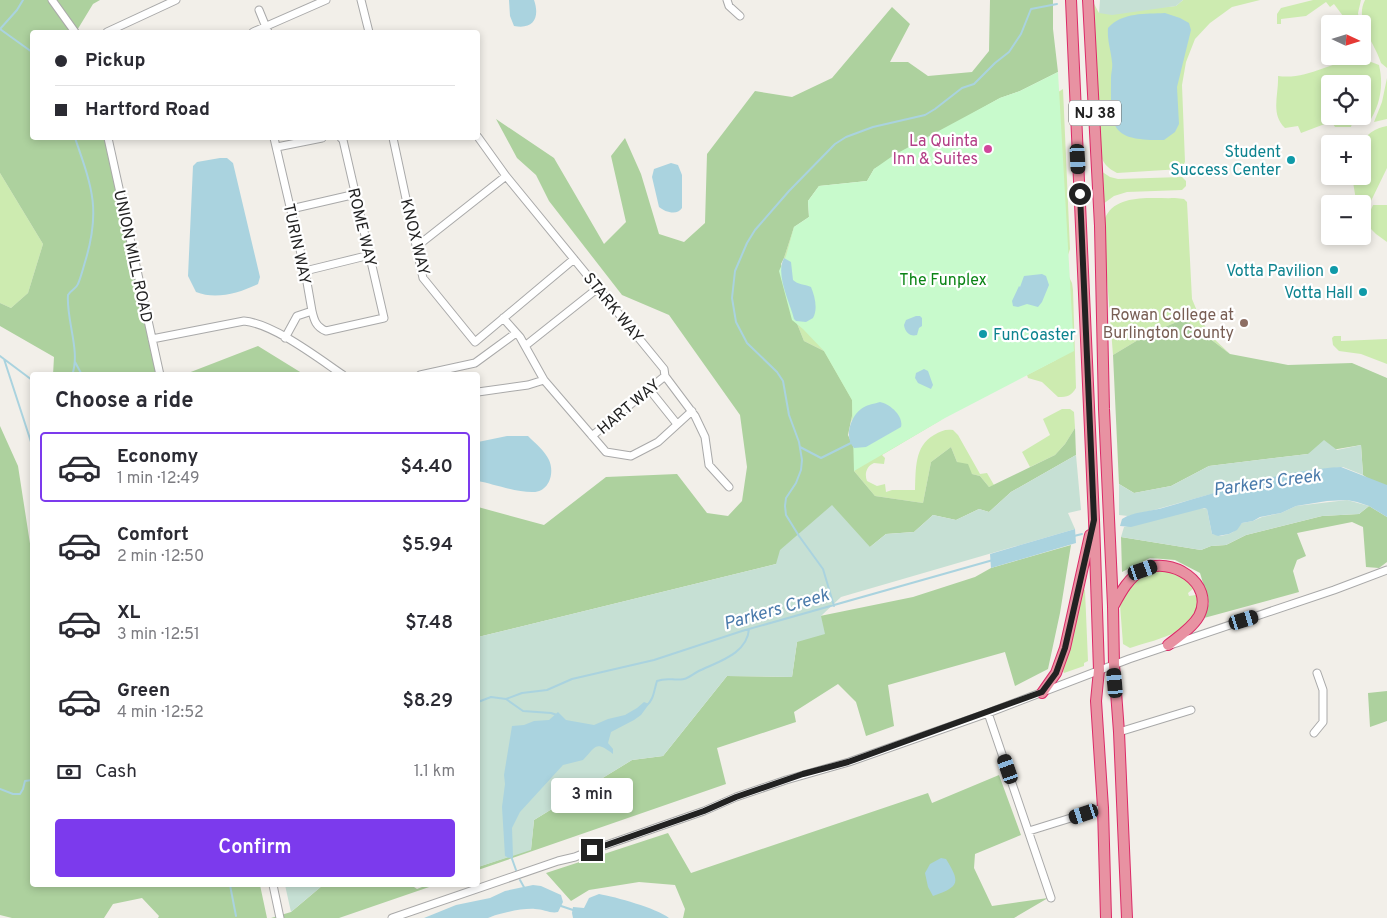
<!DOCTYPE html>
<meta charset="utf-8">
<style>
:root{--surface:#fff;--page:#f7f7f7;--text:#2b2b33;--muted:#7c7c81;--line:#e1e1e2;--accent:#7c3aed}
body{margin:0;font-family:Overpass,sans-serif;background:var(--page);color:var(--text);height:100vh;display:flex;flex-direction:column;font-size:19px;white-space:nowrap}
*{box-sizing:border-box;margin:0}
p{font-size:16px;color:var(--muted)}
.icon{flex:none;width:28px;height:28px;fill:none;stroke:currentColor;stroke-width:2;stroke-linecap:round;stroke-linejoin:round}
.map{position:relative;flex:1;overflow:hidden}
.details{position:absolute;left:30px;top:372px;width:450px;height:515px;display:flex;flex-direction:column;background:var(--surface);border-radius:5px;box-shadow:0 2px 8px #0003}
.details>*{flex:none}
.banner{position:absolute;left:30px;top:30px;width:450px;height:110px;border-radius:5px;box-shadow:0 2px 8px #0003;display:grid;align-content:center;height:110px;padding:0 25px;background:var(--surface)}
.needle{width:32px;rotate:94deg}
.tools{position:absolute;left:1321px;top:15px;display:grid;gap:10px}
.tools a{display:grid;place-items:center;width:50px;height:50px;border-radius:5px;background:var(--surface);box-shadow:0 2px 8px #0003;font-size:25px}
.end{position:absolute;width:22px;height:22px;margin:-11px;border:6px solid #222;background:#fff;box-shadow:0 0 0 2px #fff}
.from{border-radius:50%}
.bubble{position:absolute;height:35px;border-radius:5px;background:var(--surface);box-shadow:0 2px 8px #0003;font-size:16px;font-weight:600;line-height:35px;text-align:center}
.car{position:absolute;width:15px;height:30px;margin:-15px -8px;border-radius:6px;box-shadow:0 0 4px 1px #0007;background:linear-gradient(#222 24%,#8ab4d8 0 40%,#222 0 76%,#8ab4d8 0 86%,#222 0)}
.banner b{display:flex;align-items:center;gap:18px;height:48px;font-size:19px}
.banner b+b{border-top:1px solid var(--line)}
.banner i{width:12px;height:12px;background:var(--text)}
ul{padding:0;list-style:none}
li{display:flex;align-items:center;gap:15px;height:70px;margin:0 10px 8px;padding:0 15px;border:2px solid transparent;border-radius:5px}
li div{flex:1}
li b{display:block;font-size:19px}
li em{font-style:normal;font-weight:600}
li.current{border-color:var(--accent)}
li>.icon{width:45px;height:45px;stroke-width:1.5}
h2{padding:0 25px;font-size:22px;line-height:60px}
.pay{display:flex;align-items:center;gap:12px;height:55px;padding:0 25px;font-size:19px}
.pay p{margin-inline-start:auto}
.action{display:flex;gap:10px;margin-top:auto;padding:10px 25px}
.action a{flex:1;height:58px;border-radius:5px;background:var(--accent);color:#fff;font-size:20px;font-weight:600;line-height:58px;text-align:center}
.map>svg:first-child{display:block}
.grass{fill:#cdebb0;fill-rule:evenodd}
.forest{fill:#add19e}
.wetland{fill:#c6e0d4}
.park{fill:#c8facc}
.water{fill:#aad3df}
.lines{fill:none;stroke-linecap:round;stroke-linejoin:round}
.stream{stroke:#aad3df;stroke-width:2}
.minor-casing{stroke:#a9a9a9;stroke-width:9}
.highway-casing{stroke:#dc2a67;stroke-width:12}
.minor{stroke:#fff;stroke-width:7}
.highway{stroke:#e892a2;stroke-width:10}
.route{stroke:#222;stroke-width:6}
.hotel-dot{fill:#d1479c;stroke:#fff;stroke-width:2}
.culture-dot{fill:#0f9aa8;stroke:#fff;stroke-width:2}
.education-dot{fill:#8d6e63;stroke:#fff;stroke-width:2}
.labels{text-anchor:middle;stroke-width:4.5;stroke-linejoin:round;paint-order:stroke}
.shield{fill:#fff;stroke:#646464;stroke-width:1}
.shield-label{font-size:15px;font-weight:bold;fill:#222}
.hotel-label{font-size:16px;fill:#b23c85;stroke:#fff;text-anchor:end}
.culture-label{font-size:16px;fill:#0d838f;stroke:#fff;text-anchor:end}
.street-label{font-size:16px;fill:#222;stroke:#fff}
.park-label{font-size:16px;fill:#0c8416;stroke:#fff}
.education-label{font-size:16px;fill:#785e54;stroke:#fff;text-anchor:end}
.water-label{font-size:18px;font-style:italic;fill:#4a7aab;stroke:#fff}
</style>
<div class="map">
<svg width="1387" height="918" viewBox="0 0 1387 918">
<rect width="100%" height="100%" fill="#f2efe9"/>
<!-- grass -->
<path class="grass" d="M1092,0L1099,13L1176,6L1183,0H1260L1232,7L1210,23L1195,39L1186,62L1182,85L1185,162L1181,169L1117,173C1107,168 1103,163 1100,153Z
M1313,0H1361L1358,13L1360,24H1349L1334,4L1330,7L1326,2L1306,16L1281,19V24H1277V14L1281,8Z
M1365,0H1387V68L1381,63C1375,43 1354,21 1365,0Z
M1357,59L1366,60L1379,65C1384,86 1380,106 1368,124L1353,120L1351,127H1335L1333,124H1331L1330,122L1301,133L1298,126L1285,128C1270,114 1279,94 1278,76C1307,80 1330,62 1357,59ZM1330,84H1362V116H1330Z
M1387,78V119L1374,122L1382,102Z
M1063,89L1070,249L1068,255L1052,96Z
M1387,126V168L1371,201L1356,200L1352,176H1362V144H1360C1367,134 1375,128 1387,126Z
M1101,171L1110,177L1118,179L1182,177L1186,181V186L1182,190L1127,192L1114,196L1103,204Z
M0,173L43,244L28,293L11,308L0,303Z
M1175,198L1184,199L1187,202L1192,299L1200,318L1211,336L1230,354L1184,319L1148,334L1113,355L1103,227C1104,224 1104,219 1106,216C1118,193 1154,199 1175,198Z
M1373,205H1387V242L1376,234L1365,223Z
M794,227L941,420L882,455L885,458L884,464L874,463C867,466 864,473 867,481L877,486L885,484L886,492L892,490H915C916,470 914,446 934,435C941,431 945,429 953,430L958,435L980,474L987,473L994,485L989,487L980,476L972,474L957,462L951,447L931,462L923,503L875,496L854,471V416L851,422L852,416L824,351L804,341L796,321L784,258Z
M1068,275L1072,283L1073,290L1076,388C1071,396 1068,397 1058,397L1042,382L1028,378L1027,375L1056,360Z
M1334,336H1341V341L1387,339V364L1361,354L1339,351L1333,345L1332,338Z
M1062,409H1070L1074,412L1075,428L1065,444L1055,455L1030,467L1022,452L1050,435L1043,419Z
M1171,570L1185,578L1194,588L1188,593L1189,596L1196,595C1197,599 1198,603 1197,607C1195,633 1150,641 1130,648L1123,644L1120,605L1125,593L1139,578L1150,571Z
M1082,588L1085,590L1088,661L1084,663V666L1064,673L1063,671Z"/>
<!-- forest -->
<path class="forest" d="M0,0H100L93,4L76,32H32V138H106L160,375H53L54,357L0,326V303L11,308L28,293L43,244L0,173Z
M990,0H1053V29L1058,72L1020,91L1000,98L874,169L867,181L819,186L808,201L809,217L794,227L784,258L781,264L796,321L804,341L824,351L852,400V416L848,435L854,448V471L875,496L923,503L931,462L951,447L957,462L968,464L972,474L980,476L989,487L1055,455L1065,444L1075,428L1076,455L1011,492L989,512L979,509L956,520L933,515L914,532L886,534L870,547L776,564L478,637V507L544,525L606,477L677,474L707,513L728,516L742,501L747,467L740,415L669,315L622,295L549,201L536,175L517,158L496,119L554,158L604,244L626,222L611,156L625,138L641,174L659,234L684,242L705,223L707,154L755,91L792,97L832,78L892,7L910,24L890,62H908L928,76L972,72L989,51Z
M1184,319L1230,354L1288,365L1352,363L1387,378V491L1363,475L1361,445L1308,454L1209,466L1171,486L1134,493L1119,484L1113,355L1148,334Z
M258,346L305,375H183Z
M0,426L18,466L31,550L32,553V885H260L267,918H158L159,916L142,898L113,904L104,918H12L0,915Z
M1369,506L1387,517V562L1379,568L1366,567L1363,527L1352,522L1297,533L1306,556L1297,560L1293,571L1299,592L1204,618L1209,603L1200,573L1175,560L1150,558L1122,572L1121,537L1201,550L1211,546L1226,545L1246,535L1322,516L1359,514Z
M1071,545L1060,613L1048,669L1015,686L1005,652L888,685L894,726L866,736L856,702L838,684L794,712L796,722L717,748L726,784L478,870V867L531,849L534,820L632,760L663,756L727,676L792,677L797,642L820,616L913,597L975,577L991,568Z
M1387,691V721L1370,727L1368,693Z
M999,775L1021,835L975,854L974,868L992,906L1048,898L1014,918H683L685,909L675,885L639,882L589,890L571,901L546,873L668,833L691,873L928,793L932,803Z
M323,885H411L417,889L427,885H435L339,918H271L291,912Z"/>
<!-- wetland -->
<path class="wetland" d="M1100,0H1183L1176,6L1112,15L1099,13Z
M1324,440L1337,450L1361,445L1363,475L1343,467L1315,470L1254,482L1154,510L1128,516L1119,515V484L1134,493L1171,486L1209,466L1308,454Z
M1076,455L1081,510L1068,513L1075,529L841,597L821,616L825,634L797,642L792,677L727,676L663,756L632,760L534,820L531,850L478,867V637L776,564L780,550L832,505L870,547L886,534L914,532L933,515L956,520L979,509L989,512L1011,492Z
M1347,500L1369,506L1359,514L1322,516L1246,535L1226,545L1211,546L1201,550L1121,537L1124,527L1202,508L1207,509L1212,534L1221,536L1229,534L1233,532L1242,523L1253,521L1262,517L1281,513L1296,506Z
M285,885H323L291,912Z"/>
<!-- park -->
<path class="park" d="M1058,72L1074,351L945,418L854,471L852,400L824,351L803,329L792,320L779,271L786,256L794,227L809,217L808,201L819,186L867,181L874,169L894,155L1000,98L1020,91Z"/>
<!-- water -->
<path class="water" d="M509,0H534C540,17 534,30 514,26L510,16Z
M1165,13L1180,18L1189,23L1191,30L1177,87L1179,124L1175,132L1164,140C1108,141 1111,127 1111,78C1111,73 1113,67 1112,62C1111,50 1107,41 1108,28C1122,12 1146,14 1165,13Z
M220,158H227L233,163L260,277L258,284C239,293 216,300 196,292L188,276L193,166L197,162Z
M671,163L678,165L682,175V208C677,216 665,212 659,207L652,177L654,169Z
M784,258L791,262L793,280C798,285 804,284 811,287C815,297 818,309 813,318L806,322L796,321L794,319C790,302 775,275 784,258Z
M1042,274L1046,276L1049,285L1042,302L1038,307L1027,304L1018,307L1013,306L1012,301L1019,286L1020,287L1024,276Z
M916,316H920L922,318V326L919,328L917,335C910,337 905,332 904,325L906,320Z
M924,369L928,371L933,385L931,389L918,383L915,378L916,373Z
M880,402C890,404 904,416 901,427L866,447L854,448C844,438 850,417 861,409C866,405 873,404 880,402Z
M507,436H528C535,443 545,451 549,460C555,473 549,493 532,492C516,492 493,484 478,481V442Z
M1341,467L1387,485V517L1369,506L1357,502L1347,500L1327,501L1296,506L1281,513L1260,517L1253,521L1242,523L1237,530L1229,534L1218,536L1212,534L1207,509L1204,508L1131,527L1120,526L1122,519C1134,511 1151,512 1166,507C1223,491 1281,470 1341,467Z
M1075,529L1076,543L991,568L990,554Z
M644,702L649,704L641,715L634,720L611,732L608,743L613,749V754C595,740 596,747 583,760L563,765L520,812L512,828L513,857L509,858L505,856L502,807L505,784L504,775L512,726L524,725L534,721L549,720L558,712L566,720L594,725L608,719L625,715L637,708Z
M941,858L946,859C961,883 959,887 933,896L928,887L925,873L930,864Z
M533,885L541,886L561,895L563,902L558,912C551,914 543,909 535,909C523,908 499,913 488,918H424L456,905L490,898L505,891Z
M599,894C616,897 656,908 669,918H573L572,913L573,907L584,908L589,898Z"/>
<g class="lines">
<!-- stream -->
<path class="stream" d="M0,29L32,52
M0,29L17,10L23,0
M0,356L32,380
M4,359L32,445
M75,362L82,375
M72,375C81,352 66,320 68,295C71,290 76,289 78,284C81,277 83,269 85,262C101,210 92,187 75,138
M800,447L821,458L851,443
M1074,536L1082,534
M834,606L823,569L799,536L786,515L785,506L786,498L796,483L801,470L802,460L799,442L789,415L783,381L777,372L747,343L736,322L732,298L735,271L747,243L755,230L789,191L835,144L846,137L873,127L925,115L935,109L962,88L974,84L995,63L1009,52L1021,34L1031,9L1057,4
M506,699L523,711L551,713L557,715
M478,702L491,697L506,699L522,693L547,690L572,679L654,660L742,631L993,560
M646,706C654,700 654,690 657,681C667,677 674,681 684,679C689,678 693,674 697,672C716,662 747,655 749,629
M0,789L13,794H20L23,789L25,781L32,780
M511,856L516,870
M520,880L525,889
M230,885L236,916
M561,906L573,910"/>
<!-- minor casing -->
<g class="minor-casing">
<path id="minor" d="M52,0L75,32
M361,0L369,32
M727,0L729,6L740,16
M259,10L268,32
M107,32L176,0
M253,32L326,0
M478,137L506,176L664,369L665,376L695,416L705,437L709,465L729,487
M108,138L160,375
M274,138L305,271L312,311L297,316L285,338
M393,138L423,278L475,342L574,259
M277,147L322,138
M291,209L356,194
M416,247L506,176
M305,271L370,255
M312,311C314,320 316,327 326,331L384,318L343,140L341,138
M503,318L520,337L544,380L606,452L631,456L658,442L692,411
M152,339L244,321C274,324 318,358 343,375
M525,346L598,288
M420,375L475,363L516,333
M649,389L677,424
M478,392L528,385L544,380
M592,436L665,376
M988,713L1051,898
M1119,732L1191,710
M1314,733L1323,722V690L1317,673
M1029,831L1103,808
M273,885L280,918
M392,918L558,861L575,857L592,850L704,811L736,797L786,780L849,762L988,713L1129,659L1334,590L1387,570"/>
</g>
<!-- highway casing -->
<g class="highway-casing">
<path id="highway" d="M1071,0L1094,520L1099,670L1096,701L1103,808L1106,918
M1088,0L1100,226L1104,409L1113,606L1114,665L1119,732L1127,918
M1114,605C1121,592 1129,577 1143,570C1170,555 1216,583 1199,616C1192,628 1178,637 1168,645
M1042,693L1056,673L1065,648L1090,535"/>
</g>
<!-- minor -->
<use href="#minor" class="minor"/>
<!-- highway -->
<use href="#highway" class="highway"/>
</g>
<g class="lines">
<!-- route -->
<path class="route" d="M592,850L704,811L736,797L803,774L848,762L1042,692L1056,673L1065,648L1094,520L1080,194"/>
</g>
<!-- markers -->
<circle class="hotel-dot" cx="988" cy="149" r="5"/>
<g class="culture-dot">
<circle cx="1291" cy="160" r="5"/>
<circle cx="1334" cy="270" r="5"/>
<circle cx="1363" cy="292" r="5"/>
<circle cx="983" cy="334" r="5"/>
</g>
<circle class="education-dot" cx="1244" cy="323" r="5"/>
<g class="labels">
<!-- shield labels -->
<rect class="shield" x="1069" y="100.5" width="52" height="25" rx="4"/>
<g class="shield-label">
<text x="1095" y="118">NJ 38</text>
</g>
<!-- hotel labels -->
<g class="hotel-label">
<text x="978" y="146">La Quinta<tspan x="978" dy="18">Inn &amp; Suites</tspan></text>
</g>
<!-- culture labels -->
<g class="culture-label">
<text x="1281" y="157">Student<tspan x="1281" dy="18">Success Center</tspan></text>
<text x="1324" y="276">Votta Pavilion</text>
<text x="1353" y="298">Votta Hall</text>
<text x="993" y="340" text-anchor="start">FunCoaster</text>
</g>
<!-- street labels -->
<g class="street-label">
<text transform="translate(363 227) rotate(77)" y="6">ROME WAY</text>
<text transform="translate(416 237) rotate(76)" y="6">KNOX WAY</text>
<text transform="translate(298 244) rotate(78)" y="6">TURIN WAY</text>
<text transform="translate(134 256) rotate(78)" y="6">UNION MILL ROAD</text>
<text transform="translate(614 307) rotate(51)" y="6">STARK WAY</text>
<text transform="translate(628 406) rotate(-40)" y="6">HART WAY</text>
</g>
<!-- park labels -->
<g class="park-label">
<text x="943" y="285">The Funplex</text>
</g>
<!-- education labels -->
<g class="education-label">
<text x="1234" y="320">Rowan College at<tspan x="1234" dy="18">Burlington County</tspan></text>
</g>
<!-- water labels -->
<g class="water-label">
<text transform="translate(1267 482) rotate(-8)" y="6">Parkers Creek</text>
<text transform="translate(776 609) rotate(-16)" y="6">Parkers Creek</text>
</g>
</g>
</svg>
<div class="tools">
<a><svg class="needle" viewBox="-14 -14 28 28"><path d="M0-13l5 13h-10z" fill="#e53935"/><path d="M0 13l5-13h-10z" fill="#7c7c81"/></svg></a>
<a><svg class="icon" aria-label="locate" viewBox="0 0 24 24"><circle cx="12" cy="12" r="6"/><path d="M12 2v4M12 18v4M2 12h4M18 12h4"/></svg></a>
<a>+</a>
<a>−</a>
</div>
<i class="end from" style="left:1080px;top:194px"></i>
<i class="end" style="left:592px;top:850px"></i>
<div class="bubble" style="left:551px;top:778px;width:82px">3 min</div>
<i class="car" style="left:1078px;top:159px;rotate:177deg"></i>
<i class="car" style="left:1143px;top:570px;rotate:71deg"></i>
<i class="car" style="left:1244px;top:620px;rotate:73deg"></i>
<i class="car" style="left:1115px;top:683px;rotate:355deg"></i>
<i class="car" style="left:1008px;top:769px;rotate:341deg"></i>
<i class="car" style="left:1084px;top:814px;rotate:252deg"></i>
<div class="banner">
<b><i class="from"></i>Pickup</b>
<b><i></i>Hartford Road</b>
</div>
<section class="details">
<h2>Choose a ride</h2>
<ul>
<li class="current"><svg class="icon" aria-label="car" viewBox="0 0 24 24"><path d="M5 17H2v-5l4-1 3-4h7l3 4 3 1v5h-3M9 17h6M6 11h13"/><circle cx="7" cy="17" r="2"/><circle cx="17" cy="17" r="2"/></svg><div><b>Economy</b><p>1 min · 12:49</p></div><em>$4.40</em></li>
<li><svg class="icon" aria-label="car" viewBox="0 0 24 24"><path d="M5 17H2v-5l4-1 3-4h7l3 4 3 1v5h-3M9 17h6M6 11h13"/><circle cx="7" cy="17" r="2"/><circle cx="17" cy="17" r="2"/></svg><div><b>Comfort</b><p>2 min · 12:50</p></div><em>$5.94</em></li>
<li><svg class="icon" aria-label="car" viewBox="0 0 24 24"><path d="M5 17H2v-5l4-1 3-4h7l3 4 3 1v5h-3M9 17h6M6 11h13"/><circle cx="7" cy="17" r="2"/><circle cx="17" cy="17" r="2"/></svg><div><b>XL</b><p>3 min · 12:51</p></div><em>$7.48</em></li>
<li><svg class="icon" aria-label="car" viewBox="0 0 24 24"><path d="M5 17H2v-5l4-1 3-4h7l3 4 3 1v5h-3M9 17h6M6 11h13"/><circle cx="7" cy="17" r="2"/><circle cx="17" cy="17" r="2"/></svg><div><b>Green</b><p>4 min · 12:52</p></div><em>$8.29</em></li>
</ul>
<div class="pay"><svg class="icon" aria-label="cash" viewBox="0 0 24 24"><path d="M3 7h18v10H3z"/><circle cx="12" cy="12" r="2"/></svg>Cash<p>1.1 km</p></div>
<div class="action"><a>Confirm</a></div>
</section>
</div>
